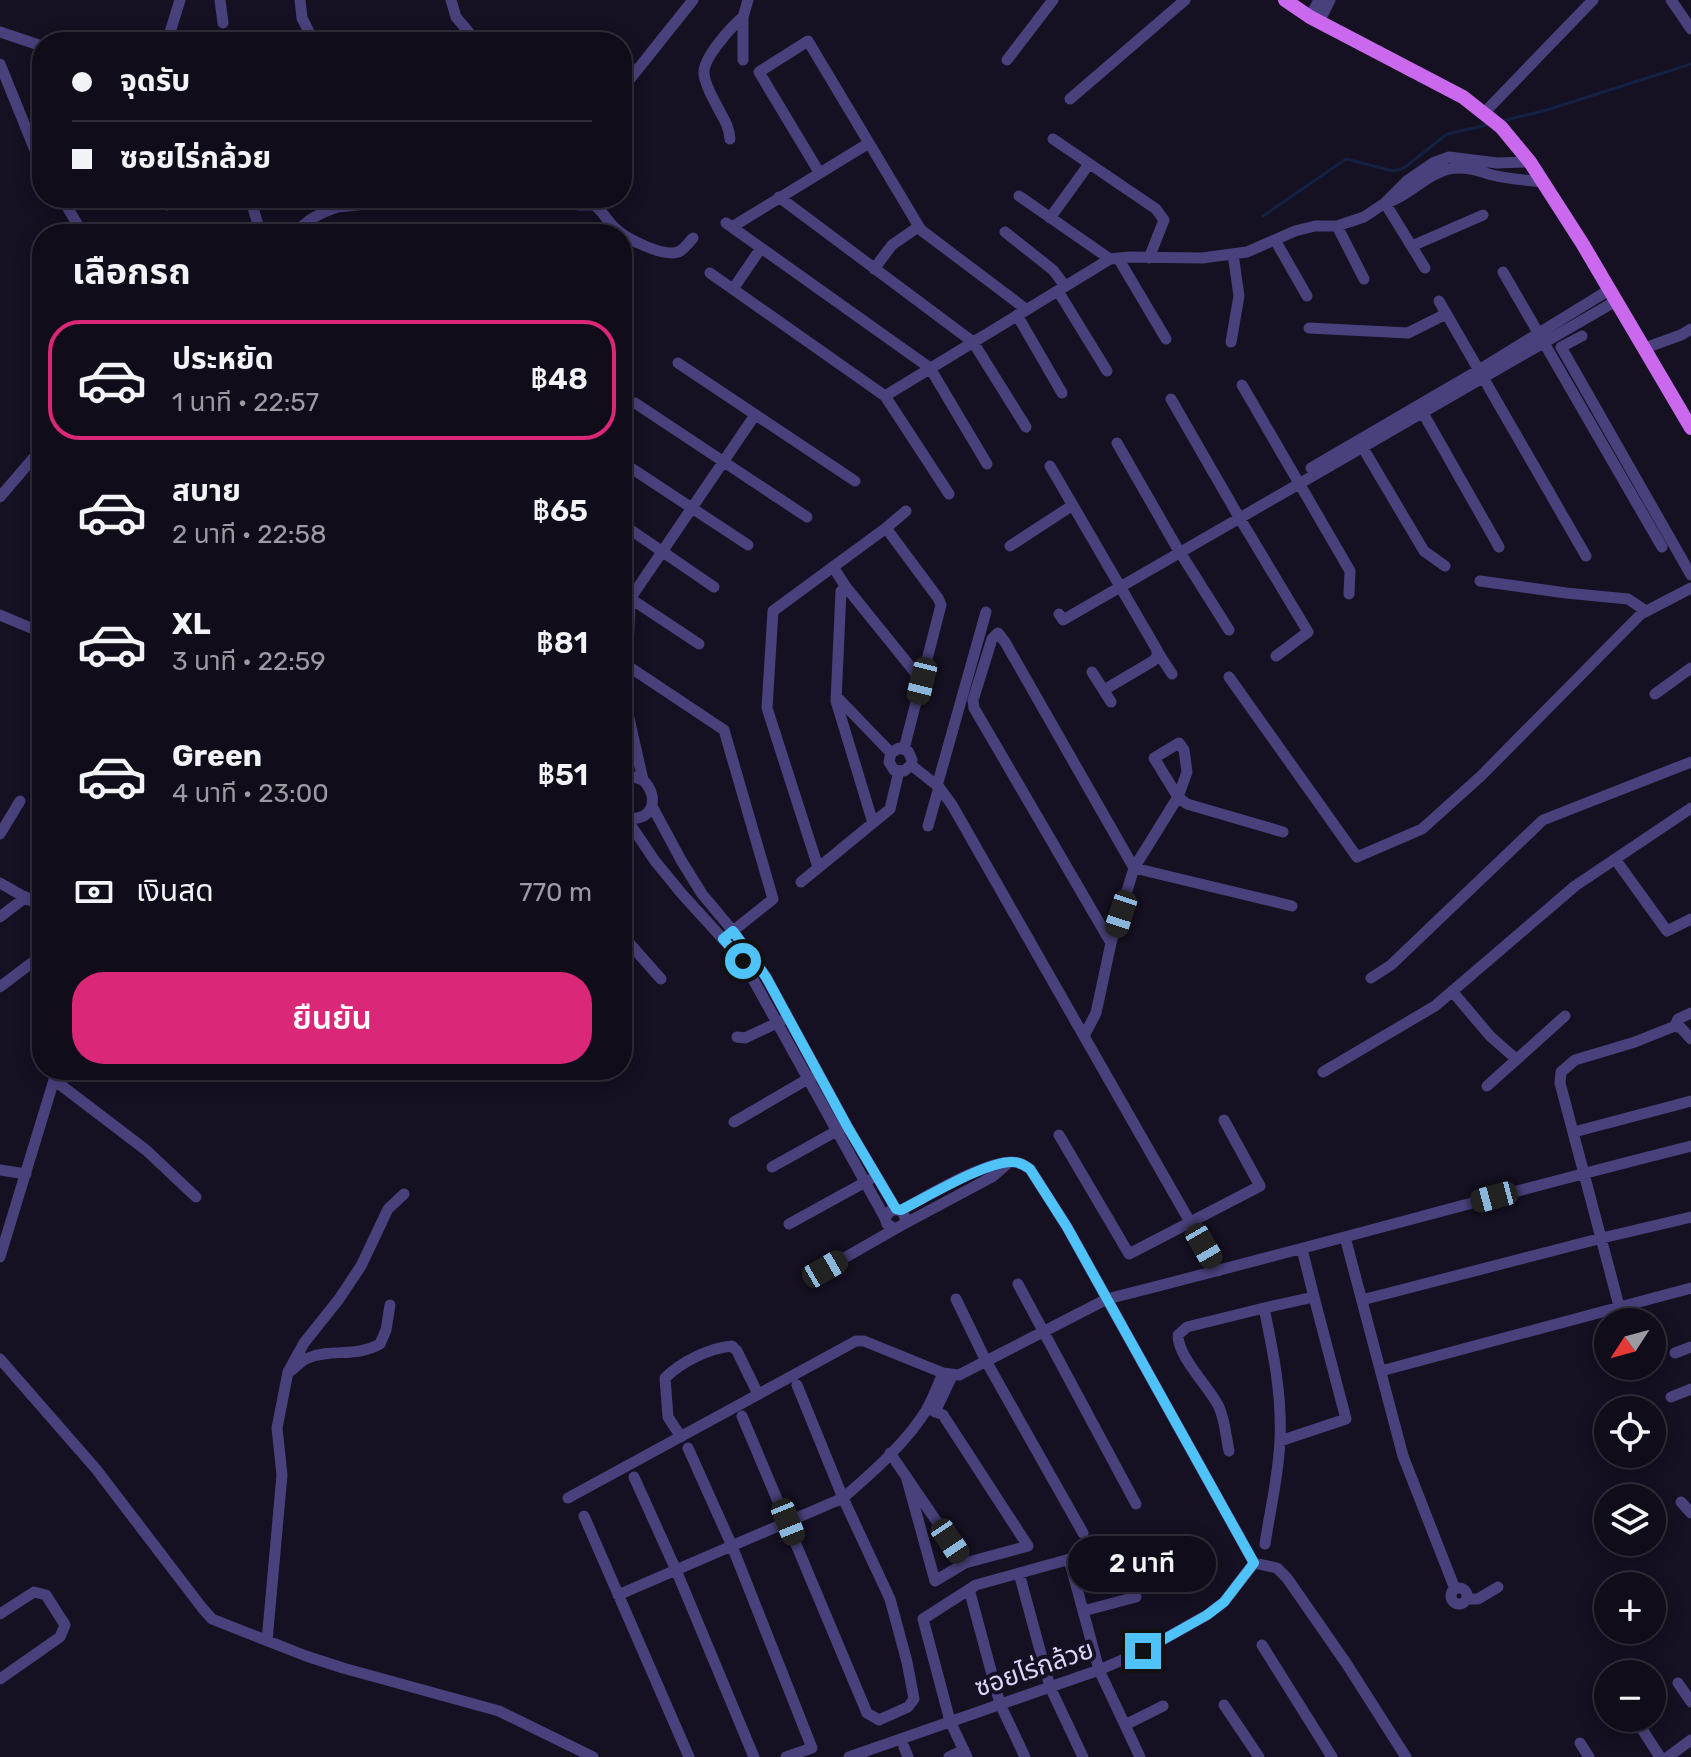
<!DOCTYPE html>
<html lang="th">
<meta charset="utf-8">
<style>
:root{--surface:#100c1a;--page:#1e1a27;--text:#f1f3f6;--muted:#9c9ba2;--line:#302c39;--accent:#db2777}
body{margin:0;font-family:Rubik,"Noto Sans Thai",sans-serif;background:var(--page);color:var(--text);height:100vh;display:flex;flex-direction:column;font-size:30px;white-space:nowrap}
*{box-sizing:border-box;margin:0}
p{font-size:26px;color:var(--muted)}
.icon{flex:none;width:44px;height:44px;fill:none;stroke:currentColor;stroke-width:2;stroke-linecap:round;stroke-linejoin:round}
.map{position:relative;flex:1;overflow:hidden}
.sheet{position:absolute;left:32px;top:224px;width:600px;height:856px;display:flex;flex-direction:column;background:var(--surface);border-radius:32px;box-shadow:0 4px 20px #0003,0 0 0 2px var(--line)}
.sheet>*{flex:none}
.top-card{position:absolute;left:32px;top:32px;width:600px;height:176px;border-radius:32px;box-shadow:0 4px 20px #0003,0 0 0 2px var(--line);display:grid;align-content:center;height:176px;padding:0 40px;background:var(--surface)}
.needle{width:52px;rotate:234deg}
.buttons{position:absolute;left:1594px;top:1308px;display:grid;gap:16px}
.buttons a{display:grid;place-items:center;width:72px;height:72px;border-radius:50%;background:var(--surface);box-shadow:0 4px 20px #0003,0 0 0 2px var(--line);font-size:40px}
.end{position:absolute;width:36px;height:36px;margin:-18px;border:10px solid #4fc3f7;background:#111;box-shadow:0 0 0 4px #111}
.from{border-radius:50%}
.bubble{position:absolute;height:56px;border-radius:28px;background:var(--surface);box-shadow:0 4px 20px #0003,0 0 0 2px var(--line);font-size:26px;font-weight:600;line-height:56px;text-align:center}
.car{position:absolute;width:24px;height:48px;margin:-24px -12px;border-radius:10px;box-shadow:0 0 6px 2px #0007;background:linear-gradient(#222 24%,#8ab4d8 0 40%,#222 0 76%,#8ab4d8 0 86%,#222 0)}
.top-card b{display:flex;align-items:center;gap:28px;height:76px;font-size:30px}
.top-card b+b{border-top:2px solid var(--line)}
.top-card i{width:20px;height:20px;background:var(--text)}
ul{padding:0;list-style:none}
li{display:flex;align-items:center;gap:24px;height:120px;margin:0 16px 12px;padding:0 24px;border:4px solid transparent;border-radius:32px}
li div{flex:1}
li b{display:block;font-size:30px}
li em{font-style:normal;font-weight:600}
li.selected{border-color:var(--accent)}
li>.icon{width:72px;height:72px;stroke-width:1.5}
h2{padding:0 40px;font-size:36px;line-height:96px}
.pay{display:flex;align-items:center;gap:20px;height:88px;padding:0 40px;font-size:30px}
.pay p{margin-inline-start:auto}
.primary-button{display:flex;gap:16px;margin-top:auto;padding:16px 40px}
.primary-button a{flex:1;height:92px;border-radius:32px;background:var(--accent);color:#fff;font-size:32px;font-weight:600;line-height:92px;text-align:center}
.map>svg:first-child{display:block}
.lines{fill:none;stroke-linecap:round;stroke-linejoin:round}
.stream{stroke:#132143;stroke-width:3}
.minor{stroke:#49417c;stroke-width:11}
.major{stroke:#ca69ee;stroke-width:14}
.route{stroke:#4fc3f7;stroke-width:10}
.labels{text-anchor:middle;stroke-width:8;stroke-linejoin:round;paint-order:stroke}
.street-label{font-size:26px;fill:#ded6fa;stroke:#151022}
</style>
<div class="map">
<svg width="1691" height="1757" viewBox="0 0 1691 1757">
<rect width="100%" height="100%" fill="#151022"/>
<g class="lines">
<!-- stream -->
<path class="stream" d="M1502,121L1547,110L1691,64
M1263,216L1346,159L1393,171L1404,168L1447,134L1491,124"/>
<!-- minor -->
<path class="minor" d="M220,0L223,23
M300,0L302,18L314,42
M451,0L456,17L477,42
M1671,0L1691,29
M1310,17L1319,0
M1319,22L1330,0
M0,32L42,46
M167,42L180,0
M564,42L565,40
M743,60V17L748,0
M1007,60L1053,0
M0,64L37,155L42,164
M622,89L693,0
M1070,99L1185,0
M1484,113L1593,0
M730,139C729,127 725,121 719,110C714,100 705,86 704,74C702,59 731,27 743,17
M1053,139L1156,209L1164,220L1149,258
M819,172L759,72L808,41L921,230L1027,310
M1019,196L1110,259
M779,197L973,342L1026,427
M62,198L83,234
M163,198L167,205
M250,198L261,234
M571,198L579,205H595C603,212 608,222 616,229C626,239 667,259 680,251C685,248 689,242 693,238
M1389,202C1407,196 1420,181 1438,173C1456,164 1474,169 1492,175C1508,179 1526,180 1542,182
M1385,203L1425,268
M1050,218L1089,164
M726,223L930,368L987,464
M1337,226L1364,279
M732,227L869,143
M197,232L199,234
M1005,232L1053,270L1065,286
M293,234L311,219L324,212L337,207L366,204L388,198
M1275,240L1307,296
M1412,246L1483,215
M1118,258L1166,339
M874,269L892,245L918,227
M1503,272L1662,547
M710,273L885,396L949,494
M733,289L761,248
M1058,291L1107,371
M1439,301L1586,556
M1017,315L1062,393
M1309,328L1408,333L1446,314
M1582,336L1561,347L1691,575
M1231,342L1239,296L1233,254
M1645,348L1681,335L1691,329
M678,363L855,481
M1242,385L1350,571L1349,594
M885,396L1110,259L1129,257L1202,258L1247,252L1295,231L1315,226H1337L1364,217L1385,203L1408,180L1433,163L1449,157L1497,163L1530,162
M1171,399L1236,512L1308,632L1276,656
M635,403L807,517
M1419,406L1499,547
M1117,443L1176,546L1229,630
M1360,443L1424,551L1445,566
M622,462L748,545
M1050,466L1157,650V657L1153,661L1104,690
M1311,468L1479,370L1609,290
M0,497L42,448
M622,524L714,587
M1010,546L1073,505
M833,567L846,587L841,591L836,701L873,823
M1480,581L1566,593L1628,599L1646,611
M846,587L922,681
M622,593L699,644
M1059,614L1063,620L1616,301
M0,615L38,631L42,629
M1157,651L1172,674
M625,664L724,730L773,899L729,934
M1092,672L1111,702
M1229,677L1357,857L1422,829L1481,776L1641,614L1691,588
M1655,694L1691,668
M836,696L891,753
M904,749L941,605L938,598L886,528L906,511
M911,765L904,771L894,770L889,762L891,753L899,748L908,751L912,760L911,765L939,787L952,805L1218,1271
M622,780L634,777L643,780
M937,786L986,612
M652,806L681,860L702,894L733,931L766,977L847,1126L896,1209
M623,816C649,826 663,800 643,780L626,705L630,599L755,415
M626,818L655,861L682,894L743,961L885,1218L887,1224L895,1229L904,1224L906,1219L901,1210H891L885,1218
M928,826L939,787
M0,834L20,801
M1615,859L1667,931L1691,919
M818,867L767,708L773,611L886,528
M801,882L890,809L899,771
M0,883L42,907
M0,917L26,897
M622,935L661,979
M1111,943L974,708L973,700L992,639L998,633L1005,642L1134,868L1292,906
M1371,978L1391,965L1543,820L1691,762
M0,987L42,955
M1452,991L1490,1036L1516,1059
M1675,1026L1681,1028L1691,1039
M1084,1036L1096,1013L1111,943L1134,868L1178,797L1187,772L1184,750L1179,743L1154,758L1178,797L1187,804L1283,832
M737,1037L745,1038L781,1021
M1323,1072L1435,1006L1575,886L1691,808
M54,1080L146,1150L196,1197
M1487,1086L1565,1016
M734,1122L813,1076
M1574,1132L1691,1101
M1059,1135L1129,1254L1260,1186L1224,1120
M772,1167L842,1128
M0,1170L26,1174
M789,1224L869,1180
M904,1224L992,1177L1007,1164
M1345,1237L1403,1456L1455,1589
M0,1257L57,1070
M825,1269L895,1229
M1018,1284L1136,1504
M956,1299L986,1361L1083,1533
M1362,1300L1602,1238L1691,1217
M1619,1306L1560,1083L1561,1072L1575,1060L1635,1042L1675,1026L1678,1019L1691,1013
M1675,1353L1691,1347
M0,1359L96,1469L203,1609L212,1619L306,1656L343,1668L499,1711L593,1757
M292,1370C297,1366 302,1360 308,1358C333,1348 355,1358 380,1344L386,1330L390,1305
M1381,1371L1691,1288
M1671,1397L1691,1389
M927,1408L943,1415L1028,1546L965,1563
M935,1412L952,1376
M742,1416L867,1713L879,1720L908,1707L914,1699L907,1662L890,1599L843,1498L797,1385
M681,1437L668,1417L665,1378C681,1362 709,1348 732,1346L737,1351L758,1394
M1280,1441L1346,1419L1314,1297
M688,1448L732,1546L812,1748L786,1757
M1229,1451C1226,1437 1225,1420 1219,1407C1209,1386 1178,1358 1178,1335L1187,1327L1264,1308
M890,1453L965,1563L935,1581L906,1476
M634,1477L676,1570L754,1757
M568,1498L856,1341H864L943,1373L959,1375L1107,1299L1067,1227L1030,1169C1024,1165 1020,1162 1013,1162C985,1161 928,1196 901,1210
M1681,1502L1691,1513
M584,1516L689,1757
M1265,1544C1270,1510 1279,1474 1280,1439C1282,1394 1273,1351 1264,1308L1314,1297L1302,1249
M1069,1559L1099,1670L1140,1757
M1019,1573L1050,1687L1083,1757
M1451 1596a8 8 0 1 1 16 0a8 8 0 1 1-16 0Z
M969,1589L1000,1704L1025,1757
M618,1595L843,1498C872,1473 907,1442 927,1409C933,1398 938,1385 943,1373
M1467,1599H1478L1498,1587
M1083,1611L1136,1597
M0,1614L34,1592L46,1595L65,1625L60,1637L0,1679
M267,1641L282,1475L277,1428L288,1372L304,1343L339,1299L361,1266L388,1209L404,1194
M1262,1645L1332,1757
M1678,1683L1691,1702
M1224,1705L1259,1757
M1635,1718L1660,1757
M1125,1725L1163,1706
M1580,1743L1589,1757
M904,1747L908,1757
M849,1757L1099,1670L1143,1651L1207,1615L1224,1602L1254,1563
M949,1757L964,1750
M967,1757L950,1721L923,1619L976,1585L1124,1544
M1406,1757L1346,1663L1287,1578L1277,1568L1254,1563L1107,1299C1302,1250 1496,1195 1691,1146
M1668,1757L1691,1740"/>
<!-- major -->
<path class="major" d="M1285,0L1310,17L1463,97L1501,127L1530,162L1582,243L1691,428"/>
</g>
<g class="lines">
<!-- route -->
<path class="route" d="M743,961L723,939L733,931L766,977L847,1126L896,1209L901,1210C927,1197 986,1161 1013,1162C1020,1162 1024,1165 1030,1169L1067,1227L1254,1563L1224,1602L1207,1615L1143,1651"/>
</g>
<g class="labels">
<!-- street labels -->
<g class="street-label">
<text transform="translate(1034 1668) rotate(-19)" y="9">ซอยไร่กล้วย</text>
</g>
</g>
</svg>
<div class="buttons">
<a><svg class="needle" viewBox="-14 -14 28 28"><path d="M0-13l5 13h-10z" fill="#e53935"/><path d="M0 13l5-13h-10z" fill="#9c9ba2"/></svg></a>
<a><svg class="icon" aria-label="locate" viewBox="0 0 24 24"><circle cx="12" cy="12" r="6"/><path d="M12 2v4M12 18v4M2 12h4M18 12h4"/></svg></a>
<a><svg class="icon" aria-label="layers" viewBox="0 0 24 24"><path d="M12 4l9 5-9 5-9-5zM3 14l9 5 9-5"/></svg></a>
<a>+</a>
<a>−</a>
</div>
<i class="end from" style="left:743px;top:961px"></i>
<i class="end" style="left:1143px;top:1651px"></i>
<div class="bubble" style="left:1068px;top:1536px;width:148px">2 นาที</div>
<i class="car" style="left:922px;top:681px;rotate:194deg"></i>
<i class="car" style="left:1121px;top:914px;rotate:198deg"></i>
<i class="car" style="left:1494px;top:1197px;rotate:255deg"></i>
<i class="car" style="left:1204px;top:1246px;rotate:150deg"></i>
<i class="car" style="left:825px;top:1269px;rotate:60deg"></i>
<i class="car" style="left:788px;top:1522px;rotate:158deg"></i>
<i class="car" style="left:950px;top:1541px;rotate:146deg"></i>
<div class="top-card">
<b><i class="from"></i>จุดรับ</b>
<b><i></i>ซอยไร่กล้วย</b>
</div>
<section class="sheet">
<h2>เลือกรถ</h2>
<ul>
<li class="selected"><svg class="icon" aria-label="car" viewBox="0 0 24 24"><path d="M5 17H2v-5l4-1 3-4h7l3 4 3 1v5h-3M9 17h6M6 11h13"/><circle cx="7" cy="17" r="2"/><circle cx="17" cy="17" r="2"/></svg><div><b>ประหยัด</b><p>1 นาที · 22:57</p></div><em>฿48</em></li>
<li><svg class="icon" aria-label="car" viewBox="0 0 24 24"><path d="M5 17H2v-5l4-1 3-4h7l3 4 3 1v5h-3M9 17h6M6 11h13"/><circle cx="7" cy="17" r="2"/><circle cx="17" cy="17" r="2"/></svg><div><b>สบาย</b><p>2 นาที · 22:58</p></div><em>฿65</em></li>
<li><svg class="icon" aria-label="car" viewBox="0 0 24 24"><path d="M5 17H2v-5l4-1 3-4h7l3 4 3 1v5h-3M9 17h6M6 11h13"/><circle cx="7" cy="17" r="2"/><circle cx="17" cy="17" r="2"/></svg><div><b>XL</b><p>3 นาที · 22:59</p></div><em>฿81</em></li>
<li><svg class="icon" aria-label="car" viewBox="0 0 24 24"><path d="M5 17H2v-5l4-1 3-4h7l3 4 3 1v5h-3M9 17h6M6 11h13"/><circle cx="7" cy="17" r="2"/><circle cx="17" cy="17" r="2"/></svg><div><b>Green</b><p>4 นาที · 23:00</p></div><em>฿51</em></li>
</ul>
<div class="pay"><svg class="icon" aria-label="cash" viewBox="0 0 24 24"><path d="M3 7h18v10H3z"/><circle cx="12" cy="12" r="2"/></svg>เงินสด<p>770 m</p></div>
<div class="primary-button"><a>ยืนยัน</a></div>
</section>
</div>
